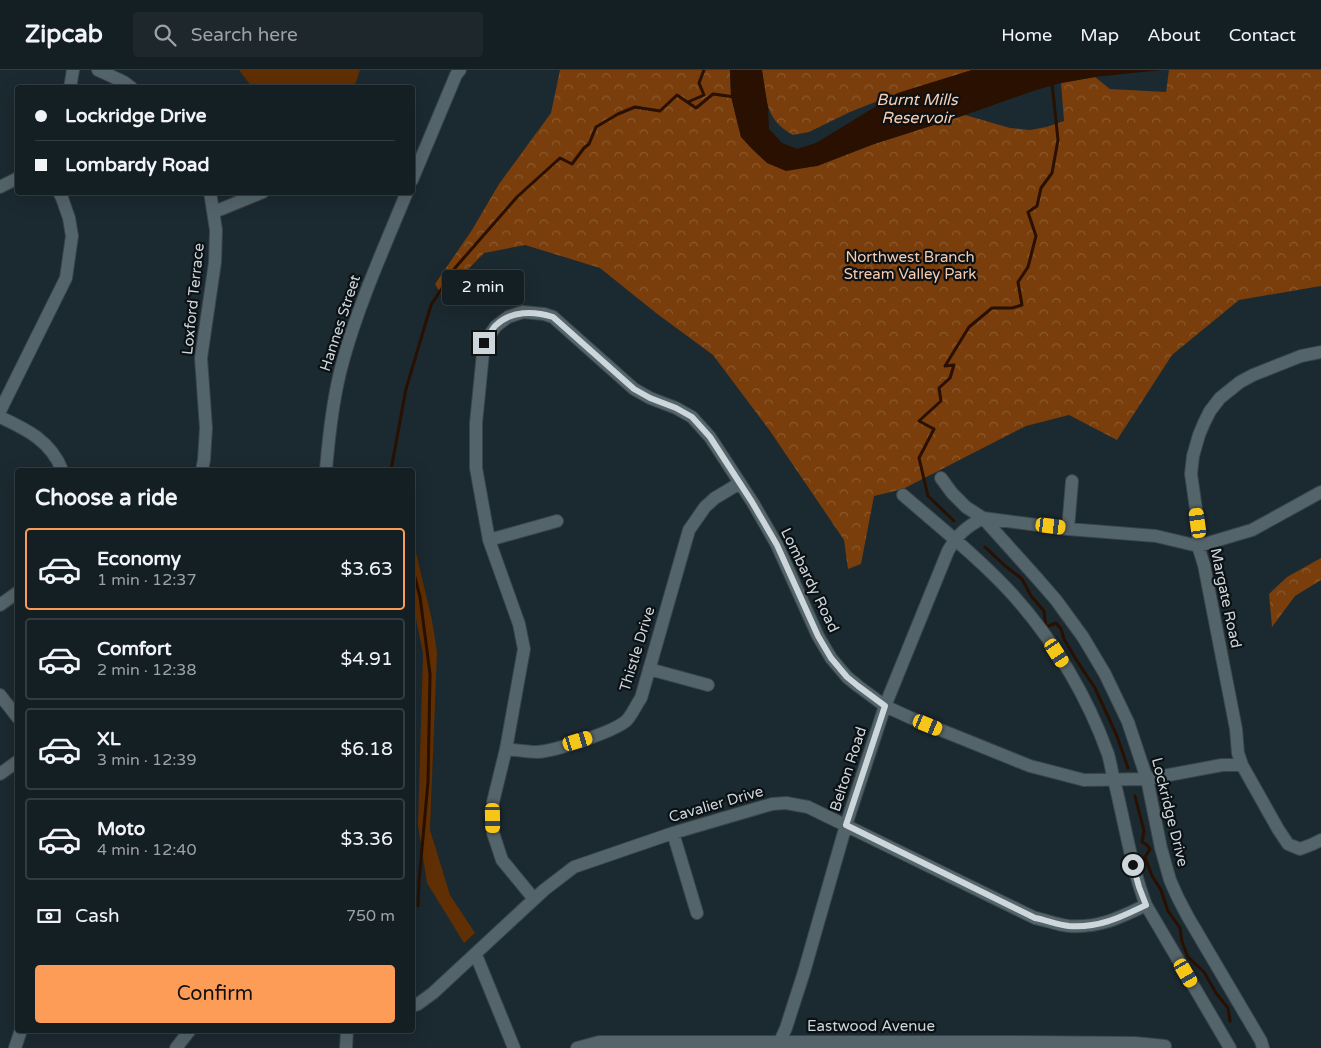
<!DOCTYPE html>
<meta charset="utf-8">
<style>
:root{--surface:#141f24;--page:#1d272c;--text:#f1f3f6;--muted:#9da2a6;--line:#333d41;--accent:#fd9c56}
body{margin:0;font-family:"Varela Round",sans-serif;background:var(--page);color:var(--text);height:100vh;display:flex;flex-direction:column;font-size:19px;white-space:nowrap}
*{box-sizing:border-box;margin:0}
p{font-size:16px;color:var(--muted)}
.icon{flex:none;width:28px;height:28px;fill:none;stroke:currentColor;stroke-width:2;stroke-linecap:round;stroke-linejoin:round}
.map{position:relative;flex:1;overflow:hidden}
.details{position:absolute;left:15px;top:398px;width:400px;height:565px;display:flex;flex-direction:column;background:var(--surface);border-radius:5px;box-shadow:0 5px 20px #0002,0 0 0 1px var(--line)}
.details>*{flex:none}
.top-card{position:absolute;left:15px;top:15px;width:400px;height:110px;border-radius:5px;box-shadow:0 5px 20px #0002,0 0 0 1px var(--line);display:grid;align-content:center;height:110px;padding:0 20px;background:var(--surface)}
.end{position:absolute;width:22px;height:22px;margin:-11px;border:6px solid #cdd6da;background:#111;box-shadow:0 0 0 2px #111}
.from{border-radius:50%}
.bubble{position:absolute;height:35px;border-radius:5px;background:var(--surface);box-shadow:0 5px 20px #0002,0 0 0 1px var(--line);font-size:16px;font-weight:600;line-height:35px;text-align:center}
.car{position:absolute;width:15px;height:30px;margin:-15px -8px;border-radius:6px;box-shadow:0 0 4px 1px #0007;background:linear-gradient(#f5c518 24%,#345 0 40%,#f5c518 0 76%,#345 0 86%,#f5c518 0)}
.top-card b{display:flex;align-items:center;gap:18px;height:48px;font-size:19px}
.top-card b+b{border-top:1px solid var(--line)}
.top-card i{width:12px;height:12px;background:var(--text)}
ul{padding:0;list-style:none}
li{display:flex;align-items:center;gap:15px;height:82px;margin:0 10px 8px;padding:0 10px;border:2px solid var(--line);border-radius:5px}
li div{flex:1}
li b{display:block;font-size:19px}
li em{font-style:normal;font-weight:600}
li.selected{border-color:var(--accent)}
li>.icon{width:45px;height:45px;stroke-width:1.5}
h2{padding:0 20px;font-size:22px;line-height:60px}
.pay{display:flex;align-items:center;gap:12px;height:55px;padding:0 20px;font-size:19px}
.pay p{margin-inline-start:auto}
.cta{display:flex;gap:10px;margin-top:auto;padding:10px 20px}
.cta a{flex:1;height:58px;border-radius:5px;background:var(--accent);color:#111;font-size:20px;font-weight:600;line-height:58px;text-align:center}
header{display:flex;align-items:center;gap:30px;box-sizing:border-box;height:70px;padding:0 25px;background:var(--surface);border-bottom:1px solid var(--line)}
header strong{font-size:24px}
nav{display:flex;gap:28px;margin-inline-start:auto;font-size:18px}
.search{width:350px;height:45px;background:var(--page);display:flex;align-items:center;gap:12px;box-sizing:border-box;padding:0 18px;border-radius:5px;color:var(--muted);font-size:19px}
.map>svg:first-child{display:block}
.green{fill:#602f03}
.forest{fill:url(#forest-crowns)}
.water{fill:#291001}
.lines{fill:none;stroke-linecap:round;stroke-linejoin:round}
.stream{stroke:#291001;stroke-width:3}
.minor-casing{stroke:#39454a;stroke-width:14}
.minor{stroke:#54646b;stroke-width:12}
.route{stroke:#cdd6da;stroke-width:6}
.labels{text-anchor:middle;stroke-width:4.5;stroke-linejoin:round;paint-order:stroke}
.park-label{font-size:15px;fill:#f6caae;stroke:#0b1114}
.street-label{font-size:15px;fill:#cdd6da;stroke:#0b1114}
.water-label{font-size:16px;font-style:italic;fill:#faceb2;stroke:#0b1114}
</style>
<header>
<strong>Zipcab</strong>
<div class="search"><svg class="icon" aria-label="search" viewBox="0 0 24 24"><circle cx="10" cy="10" r="6"/><path d="M15 15l6 6"/></svg>Search here</div>
<nav><a>Home</a><a>Map</a><a>About</a><a>Contact</a></nav>
</header>
<div class="map">
<svg width="1321" height="978" viewBox="0 0 1321 978">
<defs>
<pattern id="forest-crowns" width="20" height="18" patternUnits="userSpaceOnUse" patternTransform="scale(1.25)"><rect width="20" height="18" fill="#793e0b"/><path d="M2 6a3 3 0 1 1 6 0M12 15a3 3 0 1 1 6 0" fill="none" stroke="#8b592e"/></pattern>
</defs>
<rect width="100%" height="100%" fill="#1b2930"/>
<!-- green -->
<path class="green" d="M239,0H360L354,18L252,17Z
M412,466L432,550L437,582L430,760L450,825L475,863L464,873L427,813L418,755L423,583L413,534Z"/>
<!-- forest -->
<path class="forest" d="M560,0H730L731,26L741,67L817,96L874,74L965,45L1010,58L1030,60L1046,57L1064,51L1061,13L1095,7L1110,19L1166,22L1169,0H1321V216L1239,230L1172,285L1117,370L1069,345L1026,356L903,419L874,426L861,494L848,499L844,470L770,361L713,285L656,243L600,198L525,175L484,183L442,226L435,214L472,160L499,114L551,43Z
M762,0H972L898,23L850,42L809,62L793,65C765,50 766,28 762,0Z
M1321,488V510L1295,526L1272,557L1269,524L1287,507Z"/>
<!-- water -->
<path class="water" d="M730,0H762L768,38L769,59L782,73L797,79L816,73L898,23L972,0H1161L1095,7L1061,13L1036,20L965,45L874,74L817,96L786,101L767,93L752,79L741,67L731,26Z"/>
<g class="lines">
<!-- stream -->
<path class="stream" d="M688,32L704,25L699,13L704,0
M391,400L406,319L431,235L455,198L517,127L560,88L572,94L584,78L589,74L596,57L618,44L635,37L660,41L677,25L696,38L713,24L735,27
M954,451L928,426L919,388L934,359L919,351L941,331L939,318L950,308L954,295L945,296L969,257L992,238H1012L1022,235L1018,212L1028,197L1036,166L1028,142L1037,136L1041,118L1052,103L1058,70L1052,13
M985,477L1003,494L1022,509L1031,526L1044,541L1046,557L1056,553L1061,559L1064,569L1077,591L1095,618L1117,666L1128,698
M412,496L420,527L430,604L428,712L419,811L418,836
M1135,726L1144,761L1142,772L1147,775L1150,779L1145,787L1152,806L1161,820L1168,841L1180,858L1182,872L1188,887L1204,902L1216,923L1228,938L1230,951"/>
<!-- minor casing -->
<g class="minor-casing">
<path id="minor" d="M98,0L124,12L132,18
M70,18L73,0
M412,110L456,5L460,0
M0,117L18,108
M214,142L263,122
M1321,282L1301,286L1253,305L1240,312L1220,328L1210,341L1204,353L1199,365L1193,386L1191,404L1198,453V476L1204,495L1236,659L1238,683L1242,695L1278,759L1288,774L1300,779L1313,774L1321,770
M0,341L66,208L72,166L69,148L62,128L59,122
M0,347C26,359 51,371 62,400
M202,400L204,390L206,358L201,288L215,192L216,160L210,122
M326,400C329,363 333,326 343,291C359,233 384,178 407,122
M941,408L952,423L966,437L983,448L1036,507L1056,530L1083,567L1105,604L1128,652L1147,709L1161,778L1170,810L1178,828L1188,847L1261,971L1263,978
M903,425C940,457 980,489 1013,525C1054,571 1087,626 1108,684C1111,694 1112,704 1115,714C1125,754 1131,796 1146,835L1230,978
M983,448L1068,459L1156,466L1198,476L1252,460L1321,422
M1068,459L1072,411
M489,470L557,451
M0,535L18,522
M649,599L708,615
M0,625L18,648
M506,679C516,680 527,682 537,682C555,681 613,662 626,651C632,645 636,635 641,628L689,460L705,437L715,428L740,413
M0,704L18,691
M673,763L697,843
M534,829L502,790L493,763V732L506,679L524,579L519,554L489,470L476,398V353L484,273L496,256L508,247L523,242L544,244L553,247L634,319L650,328L676,338L692,347L710,367L753,433L777,475L818,566L831,588L847,607L858,616L885,636L911,648L1030,696L1084,710L1147,709L1222,695H1242
M476,885L514,978
M412,936L418,934L433,923L544,820L574,797L673,763L772,734L786,733L808,737L1035,848C1046,850 1058,855 1069,856C1099,858 1119,848 1146,835
M15,978L21,960
M176,978L190,960
M346,978L347,960
M577,978L599,972H1008L1135,973L1165,976
M777,978L786,958L804,902L846,755L885,636L948,481C957,465 966,457 983,448"/>
</g>
<!-- minor -->
<use href="#minor" class="minor"/>
</g>
<g class="lines">
<!-- route -->
<path class="route" d="M484,273C488,267 491,261 495,256C511,240 534,241 553,247L634,319L650,328L676,338L692,347L710,367L752,432L777,475L818,566L831,588L847,607L858,616L885,636L846,755L1035,848C1046,850 1058,855 1069,856C1099,858 1119,848 1146,835L1139,817L1133,795"/>
</g>
<g class="labels">
<!-- park labels -->
<g class="park-label">
<text x="910" y="192">Northwest Branch<tspan x="910" dy="17">Stream Valley Park</tspan></text>
</g>
<!-- street labels -->
<g class="street-label">
<text transform="translate(193 229) rotate(-84)" y="5">Loxford Terrace</text>
<text transform="translate(340 253) rotate(-72)" y="5">Hannes Street</text>
<text transform="translate(810 510) rotate(64)" y="5">Lombardy Road</text>
<text transform="translate(1226 528) rotate(78)" y="5">Margate Road</text>
<text transform="translate(637 579) rotate(-73)" y="5">Thistle Drive</text>
<text transform="translate(848 699) rotate(-72)" y="5">Belton Road</text>
<text transform="translate(716 734) rotate(-16)" y="5">Cavalier Drive</text>
<text transform="translate(1170 742) rotate(76)" y="5">Lockridge Drive</text>
<text x="871" y="961">Eastwood Avenue</text>
</g>
<!-- water labels -->
<g class="water-label">
<text x="917" y="35">Burnt Mills<tspan x="917" dy="18">Reservoir</tspan></text>
</g>
</g>
</svg>
<i class="end from" style="left:1133px;top:795px"></i>
<i class="end" style="left:484px;top:273px"></i>
<div class="bubble" style="left:442px;top:200px;width:82px">2 min</div>
<i class="car" style="left:1198px;top:453px;rotate:352deg"></i>
<i class="car" style="left:1051px;top:456px;rotate:97deg"></i>
<i class="car" style="left:1057px;top:583px;rotate:147deg"></i>
<i class="car" style="left:928px;top:655px;rotate:112deg"></i>
<i class="car" style="left:578px;top:671px;rotate:73deg"></i>
<i class="car" style="left:493px;top:748px;rotate:179deg"></i>
<i class="car" style="left:1186px;top:903px;rotate:150deg"></i>
<div class="top-card">
<b><i class="from"></i>Lockridge Drive</b>
<b><i></i>Lombardy Road</b>
</div>
<section class="details">
<h2>Choose a ride</h2>
<ul>
<li class="selected"><svg class="icon" aria-label="car" viewBox="0 0 24 24"><path d="M5 17H2v-5l4-1 3-4h7l3 4 3 1v5h-3M9 17h6M6 11h13"/><circle cx="7" cy="17" r="2"/><circle cx="17" cy="17" r="2"/></svg><div><b>Economy</b><p>1 min · 12:37</p></div><em>$3.63</em></li>
<li><svg class="icon" aria-label="car" viewBox="0 0 24 24"><path d="M5 17H2v-5l4-1 3-4h7l3 4 3 1v5h-3M9 17h6M6 11h13"/><circle cx="7" cy="17" r="2"/><circle cx="17" cy="17" r="2"/></svg><div><b>Comfort</b><p>2 min · 12:38</p></div><em>$4.91</em></li>
<li><svg class="icon" aria-label="car" viewBox="0 0 24 24"><path d="M5 17H2v-5l4-1 3-4h7l3 4 3 1v5h-3M9 17h6M6 11h13"/><circle cx="7" cy="17" r="2"/><circle cx="17" cy="17" r="2"/></svg><div><b>XL</b><p>3 min · 12:39</p></div><em>$6.18</em></li>
<li><svg class="icon" aria-label="car" viewBox="0 0 24 24"><path d="M5 17H2v-5l4-1 3-4h7l3 4 3 1v5h-3M9 17h6M6 11h13"/><circle cx="7" cy="17" r="2"/><circle cx="17" cy="17" r="2"/></svg><div><b>Moto</b><p>4 min · 12:40</p></div><em>$3.36</em></li>
</ul>
<div class="pay"><svg class="icon" aria-label="cash" viewBox="0 0 24 24"><path d="M3 7h18v10H3z"/><circle cx="12" cy="12" r="2"/></svg>Cash<p>750 m</p></div>
<div class="cta"><a>Confirm</a></div>
</section>
</div>
